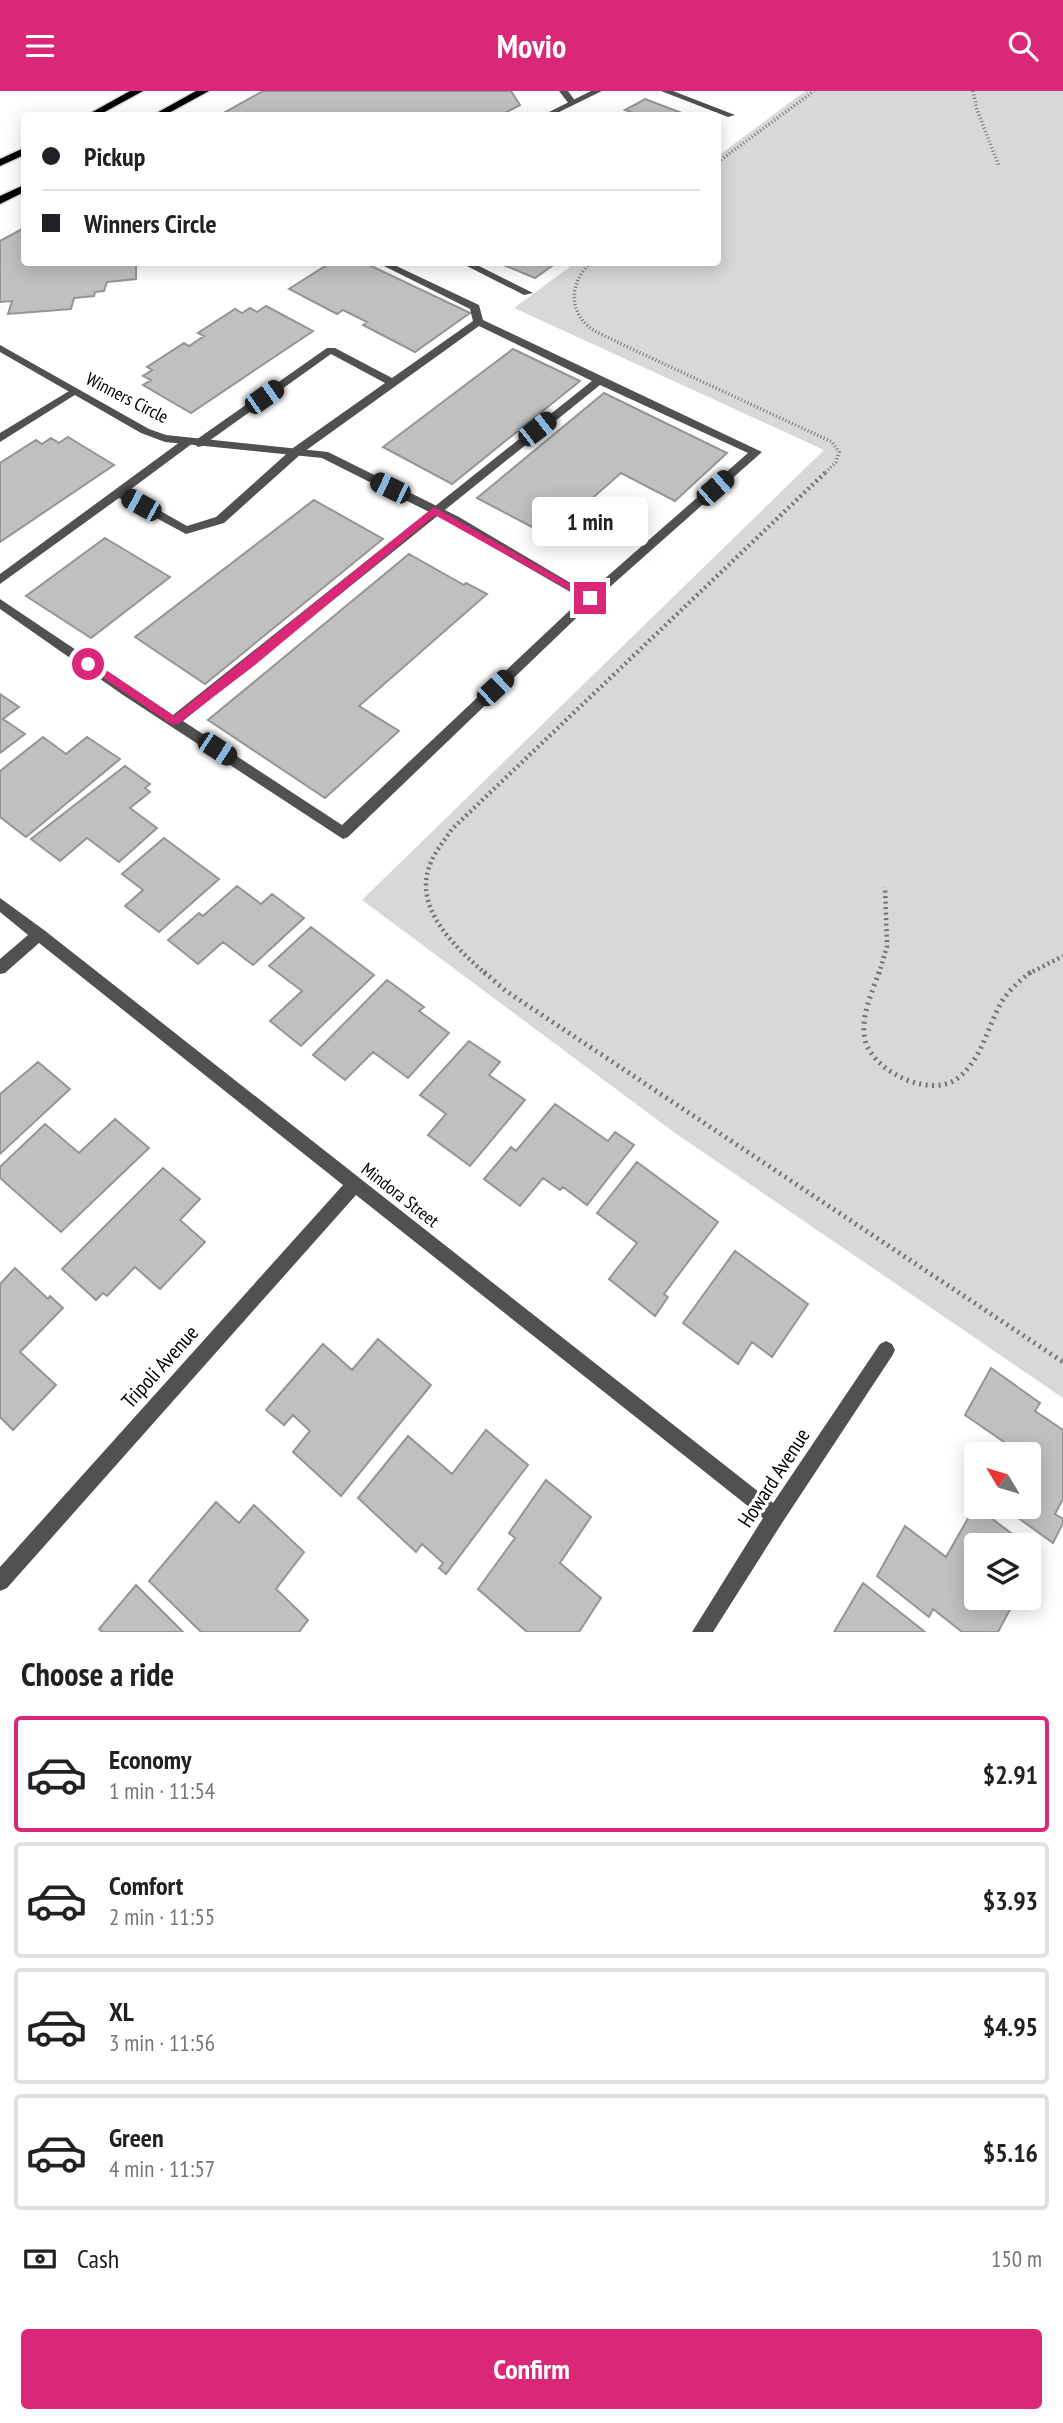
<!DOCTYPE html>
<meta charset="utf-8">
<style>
:root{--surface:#fff;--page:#f6f6f6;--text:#202124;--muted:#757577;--line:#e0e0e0;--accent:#db2777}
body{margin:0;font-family:"PT Sans Narrow",sans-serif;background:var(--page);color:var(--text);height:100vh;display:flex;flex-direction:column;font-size:26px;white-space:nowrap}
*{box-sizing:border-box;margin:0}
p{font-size:23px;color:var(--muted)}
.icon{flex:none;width:38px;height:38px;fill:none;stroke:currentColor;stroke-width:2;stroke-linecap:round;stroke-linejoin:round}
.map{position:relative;height:1541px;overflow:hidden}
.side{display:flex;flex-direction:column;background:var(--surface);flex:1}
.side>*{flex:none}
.top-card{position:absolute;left:21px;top:21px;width:700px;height:154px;border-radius:7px;box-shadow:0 4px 18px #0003;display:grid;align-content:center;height:154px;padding:0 21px;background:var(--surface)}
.needle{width:46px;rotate:308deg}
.buttons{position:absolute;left:964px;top:1351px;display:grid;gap:14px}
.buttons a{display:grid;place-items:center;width:77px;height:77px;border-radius:7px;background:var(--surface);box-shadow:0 4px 18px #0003;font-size:35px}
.end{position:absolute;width:32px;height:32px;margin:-16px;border:9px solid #db2777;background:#fff;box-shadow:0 0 0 4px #fff}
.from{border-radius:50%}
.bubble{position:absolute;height:49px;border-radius:7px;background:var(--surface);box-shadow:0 4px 18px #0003;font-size:23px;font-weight:600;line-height:49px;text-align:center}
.car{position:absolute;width:21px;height:42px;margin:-21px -10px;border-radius:9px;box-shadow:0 0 5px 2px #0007;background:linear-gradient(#222 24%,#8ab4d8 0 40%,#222 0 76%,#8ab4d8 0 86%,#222 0)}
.top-card b{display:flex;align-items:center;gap:24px;height:66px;font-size:26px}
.top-card b+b{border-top:2px solid var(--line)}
.top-card i{width:18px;height:18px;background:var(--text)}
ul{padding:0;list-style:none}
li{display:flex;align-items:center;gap:21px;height:116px;margin:0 14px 10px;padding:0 7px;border:4px solid var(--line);border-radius:7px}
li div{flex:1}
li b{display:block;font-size:26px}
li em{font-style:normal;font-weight:600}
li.current{border-color:var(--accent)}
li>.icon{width:63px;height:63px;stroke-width:1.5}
h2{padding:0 21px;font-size:32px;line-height:84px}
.pay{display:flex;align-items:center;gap:18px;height:77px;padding:0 21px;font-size:26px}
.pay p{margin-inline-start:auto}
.cta{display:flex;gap:14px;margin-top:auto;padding:14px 21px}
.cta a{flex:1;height:80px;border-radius:7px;background:var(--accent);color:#fff;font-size:28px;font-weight:600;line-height:80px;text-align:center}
header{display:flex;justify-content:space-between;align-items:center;height:91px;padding:0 21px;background:var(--accent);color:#fff;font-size:32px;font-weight:600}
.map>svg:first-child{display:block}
.green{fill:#d8d8d8}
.building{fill:#c0c0c0;stroke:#959595;stroke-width:2}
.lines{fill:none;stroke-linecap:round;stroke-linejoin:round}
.primary-casing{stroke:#dbdbdb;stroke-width:3}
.path-far2{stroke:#737373;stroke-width:3.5;stroke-dasharray:1 2.5;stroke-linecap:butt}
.path-far1{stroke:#737373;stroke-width:4.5;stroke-dasharray:2 3.5;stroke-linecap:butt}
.path{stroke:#737373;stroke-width:5;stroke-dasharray:2 4.5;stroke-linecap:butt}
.service{fill:#515151;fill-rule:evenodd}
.minor{fill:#515151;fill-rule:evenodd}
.primary{fill:#000;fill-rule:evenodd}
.route{fill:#db2777}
.labels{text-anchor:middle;stroke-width:6;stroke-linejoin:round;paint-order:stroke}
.street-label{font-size:18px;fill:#000;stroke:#fff}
.near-street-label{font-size:21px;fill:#000;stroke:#fff}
</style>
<header><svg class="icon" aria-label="menu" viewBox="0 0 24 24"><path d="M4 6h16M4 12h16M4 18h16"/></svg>Movio<svg class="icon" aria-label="search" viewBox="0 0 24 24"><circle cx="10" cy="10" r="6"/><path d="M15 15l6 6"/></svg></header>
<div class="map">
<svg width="1063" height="1541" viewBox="0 0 1063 1541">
<rect width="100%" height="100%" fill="#fff"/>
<!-- green -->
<path class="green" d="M805,0H1063V1307L675,1042L362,809L824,359L514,217L575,172H718V65Z"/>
<!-- building -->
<path class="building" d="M263,0H511L520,14L501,24H220Z
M645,8L687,24H631L634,22L625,19Z
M24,137V172H136V188L107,191L104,200L95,201L94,205L74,207L71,218L8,223L12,210L0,211V150Z
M330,172H365L470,222L415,261L363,234L367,231L343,219L337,223L289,198Z
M499,172H556L535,187Z
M266,215L313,240L191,322L143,294L151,289L143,285L152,279L147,276L184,252L189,255L204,245L198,242L235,218L242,222L250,217L257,221Z
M513,258L580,290L452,393L383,356Z
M604,302L727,362L675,410L621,382L549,445L477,407Z
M68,346L114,374L0,451V372L36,349L42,353L51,347L59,352Z
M314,409L383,448L205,593L135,546Z
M105,447L170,486L91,547L26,505Z
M409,463L464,494L466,492L487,503L359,615L399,640L325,707L208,629Z
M0,603L19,616L3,628L25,643L0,662Z
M43,646L66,663L87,646L120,668L26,746L0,726V680Z
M125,675L150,693L145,697L150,701L130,717L157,737L119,771L87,747L60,770L31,748Z
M164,747L219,788L159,841L125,815L143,799L122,783Z
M237,795L261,813L272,803L304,827L253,874L223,851L198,873L168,849L199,822L203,825Z
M311,836L374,884L301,955L270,930L302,900L269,875Z
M387,889L424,916L419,920L449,942L408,987L373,961L345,989L313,964Z
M469,950L500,971L489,984L525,1009L470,1075L428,1044L446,1023L420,1004Z
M38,971L70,998L0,1063V1003Z
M555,1013L608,1050L615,1041L634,1054L587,1114L563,1096L560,1099L543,1087L520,1115L484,1088L511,1056L516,1060Z
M115,1028L149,1057L61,1141L0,1087V1076L45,1033L79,1062Z
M637,1071L718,1131L664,1203L668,1206L655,1225L609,1188L637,1152L597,1122Z
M163,1077L200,1108L180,1129L205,1151L160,1198L135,1176L107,1205L103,1202L96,1209L62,1178Z
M735,1160L808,1213L772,1266L752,1251L738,1273L683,1232Z
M15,1177L48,1208L50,1205L63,1217L20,1261L56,1294L13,1339L0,1326V1193Z
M378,1248L431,1294L341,1405L293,1361L310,1340L293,1324L284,1334L266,1319L323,1253L352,1279Z
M991,1277L1040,1312L1035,1320L1063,1339V1408L1055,1423L1063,1428V1432L1053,1452L1003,1416H1029V1363H997L1004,1351L965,1324Z
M486,1339L528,1374L446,1483L439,1477L443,1472L422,1453L416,1461L358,1407L408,1345L452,1383Z
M546,1389L591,1426L560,1472L601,1507L579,1541H527L478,1498L515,1447L509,1442Z
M216,1411L239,1432L254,1414L304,1461L276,1498L308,1529L299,1541H201L149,1490Z
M975,1415L1027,1454H976V1507H1016L998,1541H962L933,1518L929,1526L877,1485L905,1435L946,1466Z
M1029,1456L1039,1463L1029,1482Z
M863,1492L925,1541H834Z
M136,1494L183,1541H102L99,1538Z"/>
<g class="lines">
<!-- primary casing -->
<g class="primary-casing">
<path id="primary" d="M130,0H143L99,24H87Z
M196,0H209L165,24H153Z
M24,57V64L0,75V68Z
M24,94V101L0,113V105Z"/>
</g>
<!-- path-far2 -->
<path class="path-far2" d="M973,0L977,19L999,75
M718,71L814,0
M590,172C572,190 567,216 588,235C596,242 608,246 617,251L832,351L839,361L836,371L825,382"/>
<!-- path-far1 -->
<path class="path-far1" d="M486,883C455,856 411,816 431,771C436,759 445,749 452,738L827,380
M879,883L887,855L885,796
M1028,883L1063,865"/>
<!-- path -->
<path class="path" d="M484,881L506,900L1063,1271
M879,881C872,902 860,926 865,949C873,981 931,1008 958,987C982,968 987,937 1001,912C1008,900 1019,890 1031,881"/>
<!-- service -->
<path class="service" d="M591,0H602L553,24H543Z
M661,0H673L735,24L728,26Z
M378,172H390L479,214L483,229L762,361L594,510L348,746L343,748L123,604L0,518V508L173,624L592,290L479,235L301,363L224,432L186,443L119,407L0,493V483L184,348L188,347L193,351L327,257H335L392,287L473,230L470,218ZM331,263L385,292L293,357L216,426L187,435L127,401L193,352L198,356L202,355ZM600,294L748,362L586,504L342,734L183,630Z
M461,172H473L533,202L524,204Z
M74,297L79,300L78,302L0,351V342Z"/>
<!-- minor -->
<path class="minor" d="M559,0H568L576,11L575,13H569Z
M0,254L149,338L166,344L328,361L459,426L596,507L590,511L586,510L451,432L322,367L165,351L141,342L0,261Z
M0,807L44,839L773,1412L880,1253L886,1250L892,1253L895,1259L892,1265L782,1432L713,1541H692L763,1427L356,1104L7,1497L0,1500V1476L343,1094L39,852L5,882L0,883V868L28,844L0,821Z"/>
<!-- primary -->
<use href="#primary" class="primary"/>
</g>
<!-- route -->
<path class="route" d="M434,416L595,507L587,509L435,424L255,574L178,633H171L83,573L85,570H92L174,625Z"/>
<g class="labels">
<!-- street labels -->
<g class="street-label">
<text transform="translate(127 307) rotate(27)" y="6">Winners Circle</text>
<text transform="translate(400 1104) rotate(38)" y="6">Mindora Street</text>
</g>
<!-- near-street labels -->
<g class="near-street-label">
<text transform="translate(160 1276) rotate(-48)" y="7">Tripoli Avenue</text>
<text transform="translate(774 1387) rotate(-57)" y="7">Howard Avenue</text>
</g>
</g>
</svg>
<div class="buttons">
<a><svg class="needle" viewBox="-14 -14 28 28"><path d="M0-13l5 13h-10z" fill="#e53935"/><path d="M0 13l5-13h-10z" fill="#757577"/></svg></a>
<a><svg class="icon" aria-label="layers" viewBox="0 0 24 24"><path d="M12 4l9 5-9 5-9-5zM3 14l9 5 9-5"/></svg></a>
</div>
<i class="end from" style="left:88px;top:573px"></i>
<i class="end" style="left:590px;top:507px"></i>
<div class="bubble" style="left:532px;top:406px;width:116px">1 min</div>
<i class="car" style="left:264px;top:306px;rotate:55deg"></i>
<i class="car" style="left:537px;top:338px;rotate:52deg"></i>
<i class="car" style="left:390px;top:397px;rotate:296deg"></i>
<i class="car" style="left:715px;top:397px;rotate:49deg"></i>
<i class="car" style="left:141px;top:414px;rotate:299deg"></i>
<i class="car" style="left:495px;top:597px;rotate:47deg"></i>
<i class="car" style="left:217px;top:658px;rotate:123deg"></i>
<div class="top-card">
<b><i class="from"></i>Pickup</b>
<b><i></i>Winners Circle</b>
</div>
</div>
<section class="side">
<h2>Choose a ride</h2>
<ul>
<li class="current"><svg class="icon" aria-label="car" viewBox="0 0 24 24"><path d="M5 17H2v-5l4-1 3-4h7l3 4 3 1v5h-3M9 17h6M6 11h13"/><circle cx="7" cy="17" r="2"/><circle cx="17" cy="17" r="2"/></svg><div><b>Economy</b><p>1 min · 11:54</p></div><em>$2.91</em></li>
<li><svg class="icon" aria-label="car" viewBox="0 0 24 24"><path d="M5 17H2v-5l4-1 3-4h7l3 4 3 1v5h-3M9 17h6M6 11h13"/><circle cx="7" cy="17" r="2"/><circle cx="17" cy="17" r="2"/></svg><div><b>Comfort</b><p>2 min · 11:55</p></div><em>$3.93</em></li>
<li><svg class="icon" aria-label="car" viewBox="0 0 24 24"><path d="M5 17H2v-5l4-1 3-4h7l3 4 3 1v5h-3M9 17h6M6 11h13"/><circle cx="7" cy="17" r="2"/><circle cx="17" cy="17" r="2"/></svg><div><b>XL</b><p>3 min · 11:56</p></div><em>$4.95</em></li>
<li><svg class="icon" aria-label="car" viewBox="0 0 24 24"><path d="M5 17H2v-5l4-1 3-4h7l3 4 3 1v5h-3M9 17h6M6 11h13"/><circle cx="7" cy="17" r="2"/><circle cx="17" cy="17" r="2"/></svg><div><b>Green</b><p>4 min · 11:57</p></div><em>$5.16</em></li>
</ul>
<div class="pay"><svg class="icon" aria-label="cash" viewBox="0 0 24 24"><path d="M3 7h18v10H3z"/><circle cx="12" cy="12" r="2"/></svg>Cash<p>150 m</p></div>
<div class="cta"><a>Confirm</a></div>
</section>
